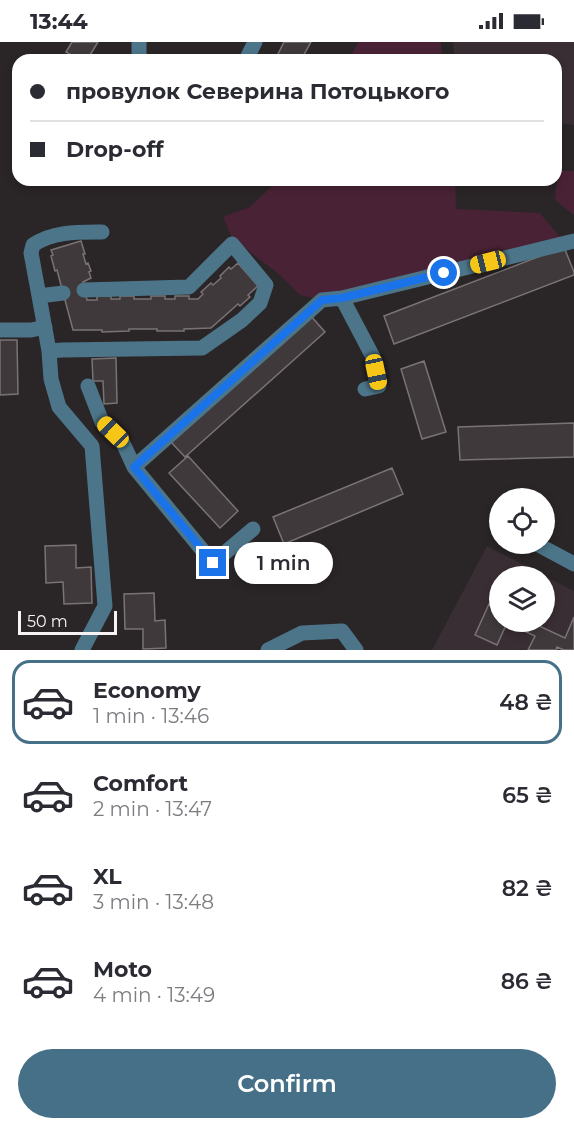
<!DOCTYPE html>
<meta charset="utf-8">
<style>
:root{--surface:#fff;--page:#f7f7f7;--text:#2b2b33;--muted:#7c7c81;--line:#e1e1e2;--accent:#467088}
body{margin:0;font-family:Montserrat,sans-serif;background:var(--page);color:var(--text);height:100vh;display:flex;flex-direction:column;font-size:22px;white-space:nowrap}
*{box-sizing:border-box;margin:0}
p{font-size:20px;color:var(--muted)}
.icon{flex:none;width:33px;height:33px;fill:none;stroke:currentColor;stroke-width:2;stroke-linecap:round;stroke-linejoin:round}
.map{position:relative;height:608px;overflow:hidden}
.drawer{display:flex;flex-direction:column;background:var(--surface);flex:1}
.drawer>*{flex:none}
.hud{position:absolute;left:12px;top:12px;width:550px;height:132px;border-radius:18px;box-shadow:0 3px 9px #0003;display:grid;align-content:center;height:132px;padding:0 18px;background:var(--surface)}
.tools{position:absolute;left:489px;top:446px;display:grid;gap:12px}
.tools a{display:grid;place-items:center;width:66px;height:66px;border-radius:50%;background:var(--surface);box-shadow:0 3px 9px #0003;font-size:30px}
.scale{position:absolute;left:18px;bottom:15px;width:99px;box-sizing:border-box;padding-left:6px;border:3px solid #f7f3f4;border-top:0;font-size:16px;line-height:21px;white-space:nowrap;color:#f7f3f4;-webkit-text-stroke:4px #2a2527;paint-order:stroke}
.end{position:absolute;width:27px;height:27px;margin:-14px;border:8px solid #1a73e8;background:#fff;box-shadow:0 0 0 3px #fff}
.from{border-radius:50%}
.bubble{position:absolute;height:42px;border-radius:21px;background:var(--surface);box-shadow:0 3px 9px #0003;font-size:20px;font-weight:600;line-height:42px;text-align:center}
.car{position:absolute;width:18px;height:36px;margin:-18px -9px;border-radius:8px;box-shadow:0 0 4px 2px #0007;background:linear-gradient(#f5c518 24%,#345 0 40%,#f5c518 0 76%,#345 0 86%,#f5c518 0)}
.hud b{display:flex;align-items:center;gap:21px;height:57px;font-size:22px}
.hud b+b{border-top:2px solid var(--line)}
.hud i{width:15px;height:15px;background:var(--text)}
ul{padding:10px 0 0;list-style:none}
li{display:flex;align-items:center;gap:18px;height:84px;margin:0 12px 9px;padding:0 6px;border:3px solid transparent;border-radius:18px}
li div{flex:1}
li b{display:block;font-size:22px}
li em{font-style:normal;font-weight:600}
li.selected{border-color:var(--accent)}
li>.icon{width:54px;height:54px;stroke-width:1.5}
.action{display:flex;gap:12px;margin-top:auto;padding:12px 18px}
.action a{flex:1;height:69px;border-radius:36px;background:var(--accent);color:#fff;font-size:24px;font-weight:600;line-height:69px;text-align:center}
.status{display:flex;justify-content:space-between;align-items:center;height:42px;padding:0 30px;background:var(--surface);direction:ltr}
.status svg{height:16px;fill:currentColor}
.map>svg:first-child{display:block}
.built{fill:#392e33;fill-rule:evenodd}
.green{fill:#492335}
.building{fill:#3f393c;stroke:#7a7376;stroke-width:1.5}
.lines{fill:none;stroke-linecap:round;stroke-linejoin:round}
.minor{stroke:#4c7589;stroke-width:15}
.route{stroke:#1a73e8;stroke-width:8}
</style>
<div class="status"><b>13:44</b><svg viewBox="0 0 49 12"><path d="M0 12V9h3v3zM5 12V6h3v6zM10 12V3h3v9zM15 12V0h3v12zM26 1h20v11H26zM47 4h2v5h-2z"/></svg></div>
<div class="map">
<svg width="574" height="608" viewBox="0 0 574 608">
<rect width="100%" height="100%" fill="#2a2527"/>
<!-- built -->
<path class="built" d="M453,0H574V83L557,81L556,18H455Z
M487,504L574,549V608H432ZM500,534H544V579H500Z"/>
<!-- green -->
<path class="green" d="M358,0H441L442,18H349Z
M561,129H574V173L555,158L556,145Z
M278,138H455L456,167L540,171L565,201L322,258L300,253L280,233L232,196L223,175L250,165Z"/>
<!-- building -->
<path class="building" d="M72,0H98L87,18H80L66,10Z
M284,0H311L301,18H275Z
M81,199L85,212H83L86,222L88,221L91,229L89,230L91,236L83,240L87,258H97V254H111V257H120V254H134V257H151V254H165V257H175V254H189V257H198L203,252L201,250L211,241L213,243L221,236L220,234L229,225L231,227L238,221L258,244L248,253L250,255L240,264L238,262L211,286L184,287V289H157V287H129V289L102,290V288H73L57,228L55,229L51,214L53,213L51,208Z
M564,205L574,230V233L394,302L384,274Z
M310,273L325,290L185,415L170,399Z
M0,298H17L18,352L0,353Z
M116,316L117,361L104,362L103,339H93L92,317Z
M424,319L446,390L422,397L401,327Z
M574,381V415L460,418L458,385Z
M188,414L238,469L220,486L169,431Z
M392,426L403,452L284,502L273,475Z
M76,503V526L91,525L92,561L64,562L63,540L46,541L45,504Z
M154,551L155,579L165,578L166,606L143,607V587H125L124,552Z
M489,562L500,567V579H542L539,584L565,596L574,575V608H564L557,605L556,608H528L535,594L507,581L497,603L475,593Z"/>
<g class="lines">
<!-- minor -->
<path class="minor" d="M139,18V0
M246,18L255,0
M63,251L39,254L49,309L51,337L59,365L92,404L105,564L82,608
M39,254L31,211L33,203C53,189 79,190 102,190
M342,256L373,315L379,344L365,347
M0,288H31L45,285
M49,309L62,308L202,306L242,278L260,261L266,243L232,202L189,245L84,248
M88,344L102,380L123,401L134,425L213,521L253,487
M134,425L322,258L342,256L574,199
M535,501L574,522
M268,608L302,591L342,589L356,608"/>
</g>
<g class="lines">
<!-- route -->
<path class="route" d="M213,521L134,425L322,258L342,256L444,231"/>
</g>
</svg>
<div class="tools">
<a><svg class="icon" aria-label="locate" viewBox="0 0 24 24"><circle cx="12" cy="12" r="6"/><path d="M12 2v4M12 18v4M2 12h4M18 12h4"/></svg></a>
<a><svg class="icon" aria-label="layers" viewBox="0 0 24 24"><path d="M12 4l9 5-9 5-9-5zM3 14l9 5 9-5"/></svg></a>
</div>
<div class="scale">50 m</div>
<i class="end from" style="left:444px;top:231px"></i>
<i class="end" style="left:213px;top:521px"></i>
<div class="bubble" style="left:234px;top:500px;width:99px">1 min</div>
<i class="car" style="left:488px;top:220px;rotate:256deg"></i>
<i class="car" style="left:376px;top:330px;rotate:168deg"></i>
<i class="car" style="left:113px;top:390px;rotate:314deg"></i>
<div class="hud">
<b><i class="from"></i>провулок Северина Потоцького</b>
<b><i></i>Drop-off</b>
</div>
</div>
<section class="drawer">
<ul>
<li class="selected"><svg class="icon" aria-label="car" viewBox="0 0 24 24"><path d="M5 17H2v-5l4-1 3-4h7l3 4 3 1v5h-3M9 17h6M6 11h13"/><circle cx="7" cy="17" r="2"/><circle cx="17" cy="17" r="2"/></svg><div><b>Economy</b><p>1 min · 13:46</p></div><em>48 ₴</em></li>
<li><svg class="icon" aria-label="car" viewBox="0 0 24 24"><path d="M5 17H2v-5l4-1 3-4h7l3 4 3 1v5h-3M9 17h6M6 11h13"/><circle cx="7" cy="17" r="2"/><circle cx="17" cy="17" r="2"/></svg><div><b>Comfort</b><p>2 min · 13:47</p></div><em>65 ₴</em></li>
<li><svg class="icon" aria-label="car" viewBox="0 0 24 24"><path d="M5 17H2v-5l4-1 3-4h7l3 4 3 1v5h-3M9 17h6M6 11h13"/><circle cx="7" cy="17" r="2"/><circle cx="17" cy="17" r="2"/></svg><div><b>XL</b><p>3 min · 13:48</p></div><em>82 ₴</em></li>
<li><svg class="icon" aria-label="car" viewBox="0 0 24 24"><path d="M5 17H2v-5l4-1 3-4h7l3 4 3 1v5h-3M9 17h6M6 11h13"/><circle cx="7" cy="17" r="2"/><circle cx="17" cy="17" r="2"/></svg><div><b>Moto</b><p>4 min · 13:49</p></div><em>86 ₴</em></li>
</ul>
<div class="action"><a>Confirm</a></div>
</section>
